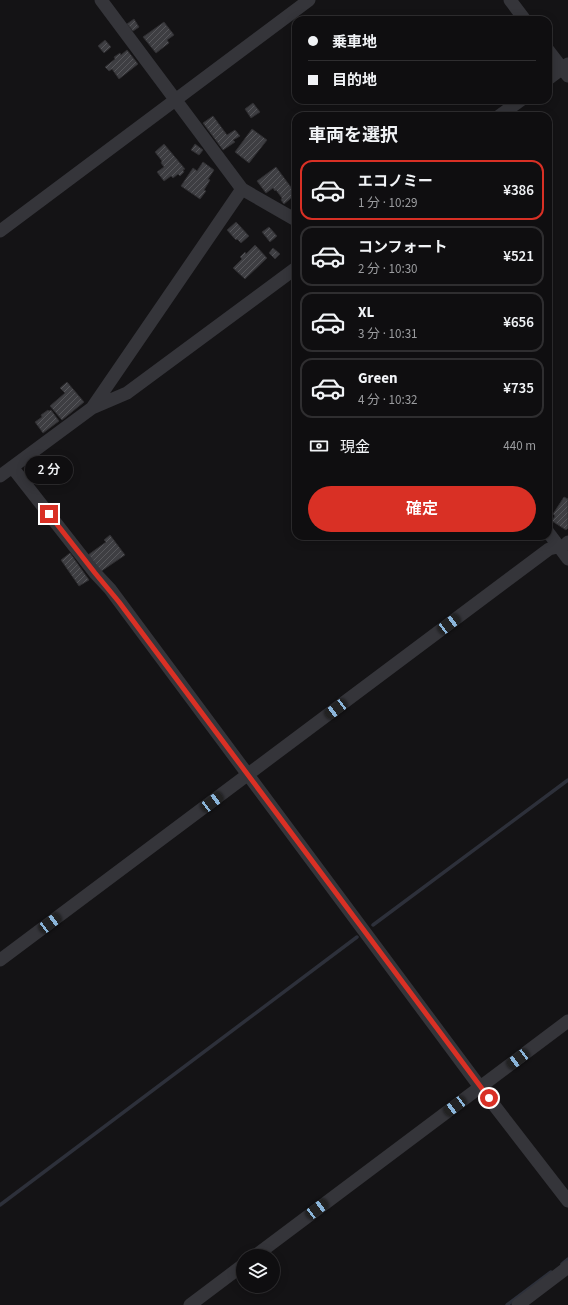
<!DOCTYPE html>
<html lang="ja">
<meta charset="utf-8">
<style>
:root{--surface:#0f0e10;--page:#181719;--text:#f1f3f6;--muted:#9b9c9f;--line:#2f2e30;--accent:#d93025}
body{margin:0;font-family:"Source Sans 3","Noto Sans JP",sans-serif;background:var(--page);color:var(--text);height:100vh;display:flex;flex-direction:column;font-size:15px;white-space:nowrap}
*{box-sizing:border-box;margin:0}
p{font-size:13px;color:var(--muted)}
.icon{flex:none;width:22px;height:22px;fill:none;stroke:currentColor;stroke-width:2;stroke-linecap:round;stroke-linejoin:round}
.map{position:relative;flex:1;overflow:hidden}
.details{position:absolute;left:292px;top:112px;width:260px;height:428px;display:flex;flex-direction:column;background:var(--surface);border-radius:12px;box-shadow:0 2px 10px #0003,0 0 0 1px var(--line)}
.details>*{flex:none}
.guide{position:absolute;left:292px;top:16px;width:260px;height:88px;border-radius:12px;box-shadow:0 2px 10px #0003,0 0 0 1px var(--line);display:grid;align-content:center;height:88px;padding:0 16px;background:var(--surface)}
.controls{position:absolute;left:236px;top:1249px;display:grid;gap:8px}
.controls a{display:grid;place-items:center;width:44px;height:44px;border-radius:50%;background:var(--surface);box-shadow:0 2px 10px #0003,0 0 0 1px var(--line);font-size:20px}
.end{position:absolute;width:18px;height:18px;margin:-9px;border:5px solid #d93025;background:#fff;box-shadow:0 0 0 2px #fff}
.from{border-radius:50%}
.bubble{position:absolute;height:28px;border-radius:14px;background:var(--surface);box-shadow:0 2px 10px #0003,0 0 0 1px var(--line);font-size:13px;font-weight:600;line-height:28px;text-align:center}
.car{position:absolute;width:12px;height:24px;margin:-12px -6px;border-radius:5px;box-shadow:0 0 3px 1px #0007;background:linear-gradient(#222 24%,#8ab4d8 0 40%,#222 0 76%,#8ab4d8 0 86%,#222 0)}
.guide b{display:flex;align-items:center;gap:14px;height:38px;font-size:15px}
.guide b+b{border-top:1px solid var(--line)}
.guide i{width:10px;height:10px;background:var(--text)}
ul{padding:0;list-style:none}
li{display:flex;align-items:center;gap:12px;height:60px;margin:0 8px 6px;padding:0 8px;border:2px solid var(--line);border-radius:12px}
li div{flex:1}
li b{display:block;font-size:15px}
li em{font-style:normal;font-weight:600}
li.selected{border-color:var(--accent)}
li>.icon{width:36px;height:36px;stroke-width:1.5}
h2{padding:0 16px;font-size:18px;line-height:48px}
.pay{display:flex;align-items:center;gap:10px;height:44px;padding:0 16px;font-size:15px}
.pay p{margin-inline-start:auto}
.action{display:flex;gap:8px;margin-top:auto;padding:8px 16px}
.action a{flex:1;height:46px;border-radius:24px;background:var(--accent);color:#fff;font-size:16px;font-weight:600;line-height:46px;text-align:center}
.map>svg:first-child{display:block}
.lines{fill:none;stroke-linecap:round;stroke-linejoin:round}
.stream{stroke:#2d303a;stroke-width:3.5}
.building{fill:url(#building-hatch);stroke:#2f2e31}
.minor{stroke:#35353a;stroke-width:13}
.route{stroke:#d93025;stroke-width:5}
</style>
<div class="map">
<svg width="568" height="1305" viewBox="0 0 568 1305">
<defs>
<pattern id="building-hatch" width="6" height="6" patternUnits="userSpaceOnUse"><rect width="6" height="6" fill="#3e3e42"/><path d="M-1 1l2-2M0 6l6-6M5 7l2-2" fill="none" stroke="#57575b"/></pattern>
</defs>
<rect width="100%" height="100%" fill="#141315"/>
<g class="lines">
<!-- stream -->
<path class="stream" d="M373,925L568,780
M0,1205L357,937
M562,1264L568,1259
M507,1305L551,1272"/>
</g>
<!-- building -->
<path class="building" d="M134,19L139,27L133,31L127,24Z
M164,22L174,35L167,40L169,43L156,53L143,37Z
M105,40L111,47L104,53L98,46Z
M127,50L138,64L119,79L112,69L109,71L105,67L115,59L114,57L120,53L121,55Z
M253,103L260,112L251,118L245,109Z
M213,116L227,135L235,130L240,136L233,140L235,142L223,150L203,123Z
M252,129L267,140L249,163L235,152Z
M164,144L185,169L183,170L184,172L180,176L178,174L173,178L171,176L164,181L157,172L164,167L161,163L162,161L155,152Z
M195,144L203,150L199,155L191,150Z
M203,162L214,170L208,179L210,180L204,190L206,191L200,199L181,186L193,168L197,171Z
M276,167L296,194L284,204L281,200L282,198L276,190L275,191L273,188L266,193L257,181Z
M236,222L249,236L241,243L237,239L236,240L227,230Z
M269,227L277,236L270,242L262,232Z
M255,245L267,258L245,279L233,268L242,259L240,257L245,252L246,254Z
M273,248L280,254L275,259L269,253Z
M67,382L84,402L62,420L50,406L65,393L60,388Z
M48,410L49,411L51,410L59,421L43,433L35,422L42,417L41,415Z
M564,497L568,499V528L566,530L552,521L555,516L553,514Z
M110,535L125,555L100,572L88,555L106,542L104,540Z
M70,553L89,580L79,586L61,560Z"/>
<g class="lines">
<!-- minor -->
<path class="minor" d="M101,0L242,189L296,220
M510,0L525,20
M548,50L568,76
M548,79L568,64
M499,116L521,100
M0,231L309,0
M92,408L242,189
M12,467L95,573L110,589L480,1087L568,1201
M0,476L92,408L127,393L296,268
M548,532L568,559
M0,960L549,549L565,545L568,542
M255,1256L568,1021
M190,1305L243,1265
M518,1305L568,1267"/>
</g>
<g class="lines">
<!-- route -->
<path class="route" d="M49,514L95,573L119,602L489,1098"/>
</g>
</svg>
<div class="controls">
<a><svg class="icon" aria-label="layers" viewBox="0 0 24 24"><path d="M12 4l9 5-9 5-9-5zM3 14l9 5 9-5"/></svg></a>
</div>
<i class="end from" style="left:489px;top:1098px"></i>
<i class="end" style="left:49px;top:514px"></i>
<div class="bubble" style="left:25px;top:456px;width:48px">2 分</div>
<i class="car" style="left:449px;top:624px;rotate:53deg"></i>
<i class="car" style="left:336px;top:709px;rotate:233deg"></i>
<i class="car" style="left:212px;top:802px;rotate:53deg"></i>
<i class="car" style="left:50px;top:923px;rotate:53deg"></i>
<i class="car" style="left:518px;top:1059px;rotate:233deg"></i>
<i class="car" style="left:455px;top:1106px;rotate:233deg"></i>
<i class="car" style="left:317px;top:1209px;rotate:53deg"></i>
<div class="guide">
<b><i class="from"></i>乗車地</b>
<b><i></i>目的地</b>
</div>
<section class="details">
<h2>車両を選択</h2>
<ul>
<li class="selected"><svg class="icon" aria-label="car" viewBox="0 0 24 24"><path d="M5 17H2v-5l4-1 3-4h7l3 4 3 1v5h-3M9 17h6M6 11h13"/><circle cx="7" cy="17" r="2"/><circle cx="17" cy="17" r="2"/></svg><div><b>エコノミー</b><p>1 分 · 10:29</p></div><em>¥386</em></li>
<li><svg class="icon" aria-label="car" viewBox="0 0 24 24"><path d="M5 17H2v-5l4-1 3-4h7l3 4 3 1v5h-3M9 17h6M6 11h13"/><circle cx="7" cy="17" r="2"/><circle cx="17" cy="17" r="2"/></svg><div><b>コンフォート</b><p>2 分 · 10:30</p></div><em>¥521</em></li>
<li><svg class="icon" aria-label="car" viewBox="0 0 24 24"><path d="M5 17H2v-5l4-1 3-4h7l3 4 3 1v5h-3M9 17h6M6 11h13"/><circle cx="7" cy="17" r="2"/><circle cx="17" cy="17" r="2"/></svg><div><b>XL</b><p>3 分 · 10:31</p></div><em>¥656</em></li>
<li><svg class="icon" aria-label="car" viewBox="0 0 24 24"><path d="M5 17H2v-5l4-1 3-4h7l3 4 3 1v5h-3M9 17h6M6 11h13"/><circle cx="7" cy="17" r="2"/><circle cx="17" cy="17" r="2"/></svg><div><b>Green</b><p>4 分 · 10:32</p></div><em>¥735</em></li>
</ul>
<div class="pay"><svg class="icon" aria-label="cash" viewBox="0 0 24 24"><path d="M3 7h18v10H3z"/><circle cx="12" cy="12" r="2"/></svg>現金<p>440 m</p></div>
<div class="action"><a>確定</a></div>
</section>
</div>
